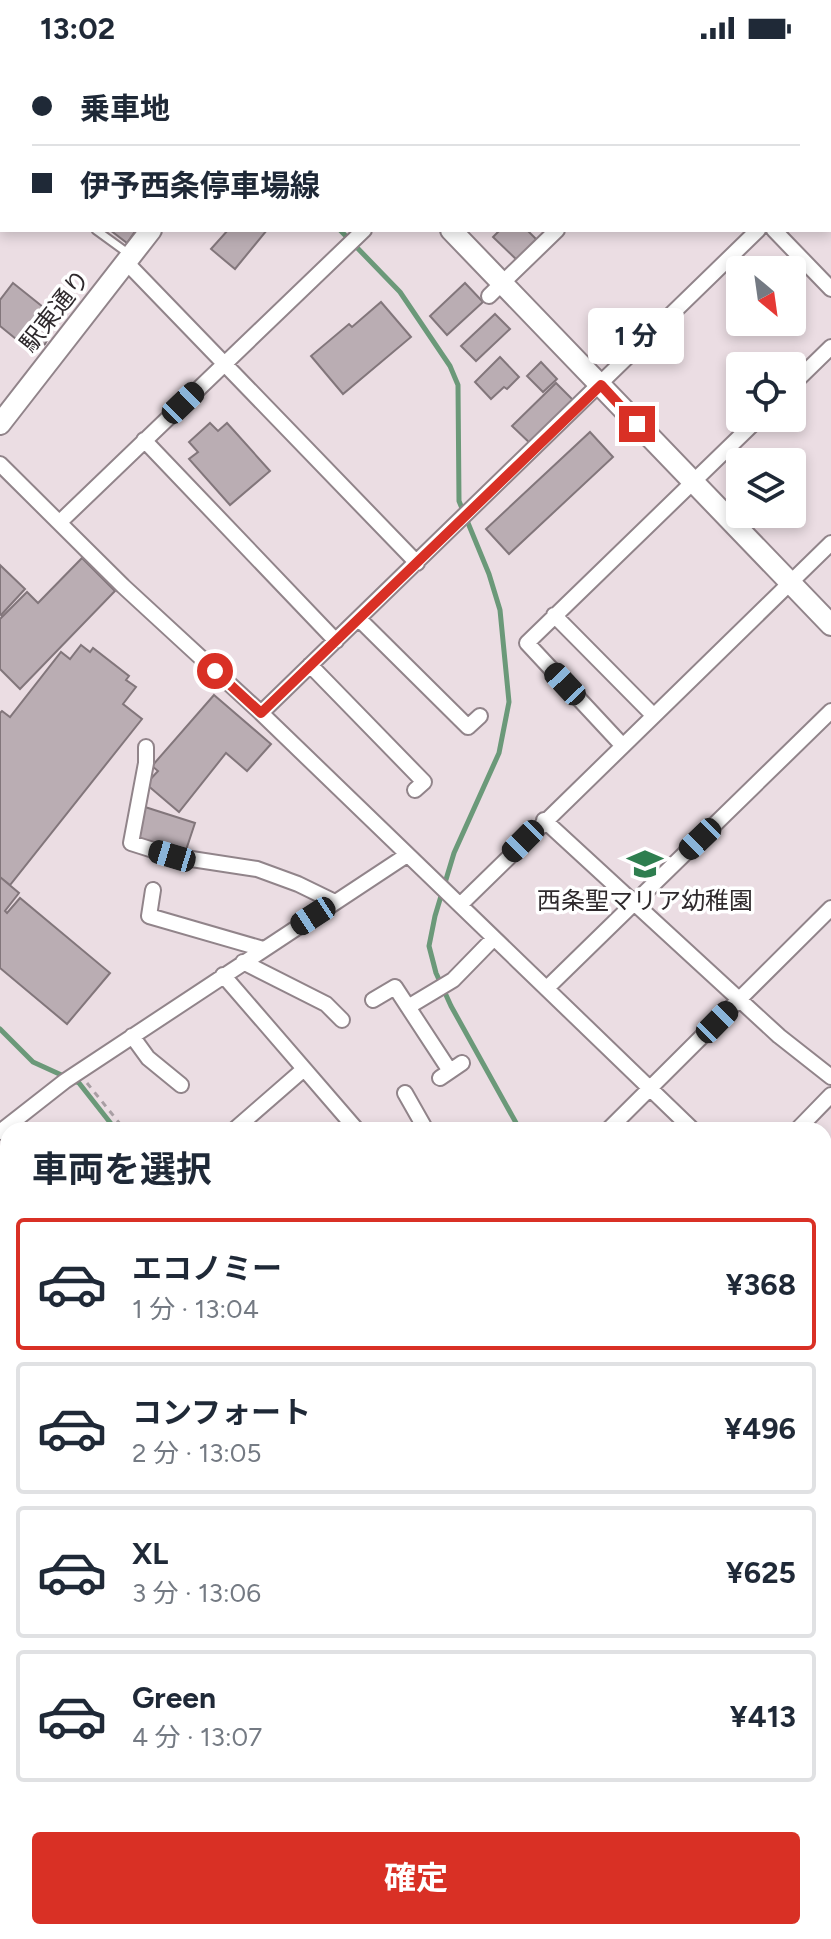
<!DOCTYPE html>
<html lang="ja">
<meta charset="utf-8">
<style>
:root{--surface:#fff;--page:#f2f2f3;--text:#1f2937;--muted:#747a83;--line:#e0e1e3;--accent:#d93025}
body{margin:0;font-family:Figtree,"Noto Sans JP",sans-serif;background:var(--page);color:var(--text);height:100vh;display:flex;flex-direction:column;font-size:30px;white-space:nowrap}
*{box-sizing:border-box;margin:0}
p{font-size:26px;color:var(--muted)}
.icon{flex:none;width:44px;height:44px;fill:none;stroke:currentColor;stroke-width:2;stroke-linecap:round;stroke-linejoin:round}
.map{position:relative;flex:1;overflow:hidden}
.side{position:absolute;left:0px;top:1066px;width:832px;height:818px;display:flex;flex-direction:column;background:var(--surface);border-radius:24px 24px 0 0;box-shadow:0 4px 12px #0003}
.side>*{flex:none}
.guide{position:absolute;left:0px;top:0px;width:832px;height:176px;box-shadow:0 4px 12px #0003;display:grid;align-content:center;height:176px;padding:0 32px;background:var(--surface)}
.needle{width:52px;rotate:151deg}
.fabs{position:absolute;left:726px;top:200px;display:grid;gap:16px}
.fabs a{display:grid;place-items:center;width:80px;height:80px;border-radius:8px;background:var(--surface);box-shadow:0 4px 12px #0003;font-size:40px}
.end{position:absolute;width:36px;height:36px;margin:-18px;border:10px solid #d93025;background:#fff;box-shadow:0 0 0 4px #fff}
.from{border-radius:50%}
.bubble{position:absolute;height:56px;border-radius:8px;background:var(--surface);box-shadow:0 4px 12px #0003;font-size:26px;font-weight:700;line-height:56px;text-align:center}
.car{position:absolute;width:24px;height:48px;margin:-24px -12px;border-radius:10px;box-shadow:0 0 6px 2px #0007;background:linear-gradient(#222 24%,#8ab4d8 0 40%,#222 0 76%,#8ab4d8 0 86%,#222 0)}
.guide b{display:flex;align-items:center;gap:28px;height:76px;font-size:30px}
.guide b+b{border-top:2px solid var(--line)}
.guide i{width:20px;height:20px;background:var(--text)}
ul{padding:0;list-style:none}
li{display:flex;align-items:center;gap:24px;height:132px;margin:0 16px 12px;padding:0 16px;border:4px solid var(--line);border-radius:8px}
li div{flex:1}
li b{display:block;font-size:30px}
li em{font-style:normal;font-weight:700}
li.current{border-color:var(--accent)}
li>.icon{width:72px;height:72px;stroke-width:1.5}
h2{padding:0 32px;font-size:36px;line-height:96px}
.cta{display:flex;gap:16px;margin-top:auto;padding:16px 32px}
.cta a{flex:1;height:92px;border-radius:8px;background:var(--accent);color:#fff;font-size:32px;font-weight:700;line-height:92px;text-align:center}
.status{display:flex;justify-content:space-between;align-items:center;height:56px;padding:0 40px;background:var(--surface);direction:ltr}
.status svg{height:22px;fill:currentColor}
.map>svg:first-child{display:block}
.green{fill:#97c0a3}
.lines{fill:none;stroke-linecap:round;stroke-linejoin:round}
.stream{stroke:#6b9979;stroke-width:5}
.building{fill:#baadb3;stroke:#82767b;stroke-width:2}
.lane-casing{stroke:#91848a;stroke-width:11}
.street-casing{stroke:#91848a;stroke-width:18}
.secondary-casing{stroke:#91848a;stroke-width:24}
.path{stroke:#a99fa4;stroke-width:3;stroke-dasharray:6 6;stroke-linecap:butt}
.lane{stroke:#fff;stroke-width:7}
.street{stroke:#fff;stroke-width:14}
.secondary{stroke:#fff;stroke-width:20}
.rail{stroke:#696165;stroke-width:5;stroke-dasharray:12 6;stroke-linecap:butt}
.route{stroke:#d93025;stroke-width:10}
.labels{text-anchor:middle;stroke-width:7;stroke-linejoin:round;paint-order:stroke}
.street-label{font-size:24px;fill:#2e292c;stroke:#fff}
.poi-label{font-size:24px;fill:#2e292c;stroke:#fff}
</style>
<div class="status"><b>13:02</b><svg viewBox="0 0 49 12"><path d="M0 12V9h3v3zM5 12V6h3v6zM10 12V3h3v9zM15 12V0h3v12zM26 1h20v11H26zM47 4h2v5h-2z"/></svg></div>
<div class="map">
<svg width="831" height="1883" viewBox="0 0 831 1883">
<rect width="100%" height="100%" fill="#ebdde3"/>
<!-- green -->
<path class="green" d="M0,1679L8,1692V1789L0,1794Z"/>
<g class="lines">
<!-- stream -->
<path class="stream" d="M340,174L400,236L450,310L458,329L459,445L489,518L500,554L509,646L499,697L454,797L435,860L429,890L436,917L451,950L520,1074
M0,973L33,1006L79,1027L116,1074"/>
</g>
<!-- building -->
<path class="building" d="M110,174H136L127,187Z
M228,174H267L235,213L211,193Z
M500,174H527L539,186L519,206L493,181Z
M13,227L58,263L45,288L32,296L0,270V244Z
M465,227L483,246L447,279L430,260Z
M381,246L411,281L343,338L311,300L349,268L352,271Z
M495,258L510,273L476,305L461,290Z
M500,301L519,321L507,333L504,331L491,343L475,326Z
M541,306L557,323L543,336L527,320Z
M556,327L576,347L533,390L512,370Z
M210,367L218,375L227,367L270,415L230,449L189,403L198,396L189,386Z
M590,376L613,401L509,498L486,473Z
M82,502L115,535L20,633L0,613V563L27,536L38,547Z
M0,509L25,533L1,559L0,558Z
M81,589L90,596L93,592L129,620L126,624L136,631L123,648L142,663L10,829L0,821V657L2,655L10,661L61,596L70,603Z
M214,639L271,688L247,715L226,697L179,756L146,728L158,715L152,710Z
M145,751L195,767L185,797L136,782Z
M0,821L19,837L5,855L7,857L20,842L110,917L67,968L0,912Z
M8,1839V1871L0,1876V1844Z
M295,1876H353L358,1883H284Z"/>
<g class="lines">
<!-- lane casing -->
<g class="lane-casing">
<path id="lane" d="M203,2L204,0
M230,2L232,0
M96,174L129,198"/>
</g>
<!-- street casing -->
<g class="street-casing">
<path id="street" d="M607,0L609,2
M538,2L540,0
M734,2L736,0
M830,104L831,103
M774,174L831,233
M126,206L417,507
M489,240L557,174
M792,329L831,291
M144,384L336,585
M0,408L123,530L261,657L693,1074
M61,465L364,174
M554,559L653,659
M359,563L468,671L480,660
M310,609L424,726L415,734
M261,657L758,174
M622,689L527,587L759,362
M146,691V707L131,787L172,800L257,813L298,828L335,846
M544,764L779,980L831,1021
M153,834L149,860L263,893
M460,849L831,487
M243,906L326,948L342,964
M223,919L357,1074
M547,932L831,655
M373,944L395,931L450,1015
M408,951L453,924L494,882
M132,980L148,1002L181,1029
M440,1022L462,1007
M405,1037L426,1074
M234,1074L304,1013
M608,1074L831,852
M797,1074L831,1039
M0,1076L65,1025L407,799
M0,1128L8,1134
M824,1200L831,1207
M0,1234L8,1244
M824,1247L831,1238
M0,1315L8,1324
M0,1473L8,1468
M824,1619L831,1626
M824,1679L831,1671
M826,1799L831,1800
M362,1876L367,1883
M492,1876L497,1883
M557,1883L567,1876"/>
</g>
<!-- secondary casing -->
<g class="secondary-casing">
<path id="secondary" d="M307,2L309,0
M451,174L831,569
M0,368L151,174
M824,1600L831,1592
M0,1639L8,1652
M0,1812L8,1807
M140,1876L144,1883
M594,1883L600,1876"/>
</g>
<!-- path -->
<path class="path" d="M107,0L110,2
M119,0L123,2
M156,2L158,0
M87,1027L125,1074
M0,1697L8,1708
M0,1782L8,1780"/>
<!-- lane -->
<use href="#lane" class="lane"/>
<!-- street -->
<use href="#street" class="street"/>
<!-- secondary -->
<use href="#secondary" class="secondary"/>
<!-- rail -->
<path class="rail" d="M62,2L63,0
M0,91L2,88
M0,167L2,165"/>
</g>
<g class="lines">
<!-- route -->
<path class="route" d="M215,615L261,657L601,329L637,368"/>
</g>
<!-- icons -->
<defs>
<g id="school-bare" transform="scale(2.76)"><path d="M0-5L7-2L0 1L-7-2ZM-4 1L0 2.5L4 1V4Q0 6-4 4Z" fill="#2e7e4f" stroke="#fff" stroke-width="2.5" paint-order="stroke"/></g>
</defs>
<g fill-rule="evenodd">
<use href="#school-bare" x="645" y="808"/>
</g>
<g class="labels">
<!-- street labels -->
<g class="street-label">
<text transform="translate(55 255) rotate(-52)" y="8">駅東通り</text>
</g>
<!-- poi labels -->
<g class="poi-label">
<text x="645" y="853">西条聖マリア幼稚園</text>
</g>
</g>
</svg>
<div class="fabs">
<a><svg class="needle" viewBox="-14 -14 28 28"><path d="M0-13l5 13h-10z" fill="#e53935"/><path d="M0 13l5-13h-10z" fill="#747a83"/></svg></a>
<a><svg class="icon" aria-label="locate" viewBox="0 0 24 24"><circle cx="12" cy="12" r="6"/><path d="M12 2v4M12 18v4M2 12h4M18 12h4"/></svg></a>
<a><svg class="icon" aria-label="layers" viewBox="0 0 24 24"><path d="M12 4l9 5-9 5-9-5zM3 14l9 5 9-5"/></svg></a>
</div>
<i class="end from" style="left:215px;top:615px"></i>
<i class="end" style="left:637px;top:368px"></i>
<div class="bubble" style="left:588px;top:252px;width:96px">1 分</div>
<i class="car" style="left:183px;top:347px;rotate:46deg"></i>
<i class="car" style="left:565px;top:628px;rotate:317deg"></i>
<i class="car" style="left:700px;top:783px;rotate:226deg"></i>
<i class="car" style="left:523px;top:785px;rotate:225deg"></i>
<i class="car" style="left:172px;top:800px;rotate:287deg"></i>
<i class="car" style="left:313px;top:860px;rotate:237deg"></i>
<i class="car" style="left:717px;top:966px;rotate:45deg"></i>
<div class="guide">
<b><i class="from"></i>乗車地</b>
<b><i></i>伊予西条停車場線</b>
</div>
<section class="side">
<h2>車両を選択</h2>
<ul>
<li class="current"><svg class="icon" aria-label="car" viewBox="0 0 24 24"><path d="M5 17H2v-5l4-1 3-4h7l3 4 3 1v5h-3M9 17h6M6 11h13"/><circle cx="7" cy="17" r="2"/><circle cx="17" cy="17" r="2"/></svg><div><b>エコノミー</b><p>1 分 · 13:04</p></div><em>¥368</em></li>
<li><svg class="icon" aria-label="car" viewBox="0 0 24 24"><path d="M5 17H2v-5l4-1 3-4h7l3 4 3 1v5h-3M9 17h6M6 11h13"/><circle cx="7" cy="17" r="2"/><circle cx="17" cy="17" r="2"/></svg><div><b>コンフォート</b><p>2 分 · 13:05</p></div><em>¥496</em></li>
<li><svg class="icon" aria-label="car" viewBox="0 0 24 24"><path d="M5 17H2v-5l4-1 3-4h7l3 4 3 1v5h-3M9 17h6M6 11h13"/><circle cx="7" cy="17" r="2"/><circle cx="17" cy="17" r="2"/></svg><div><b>XL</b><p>3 分 · 13:06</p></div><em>¥625</em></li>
<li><svg class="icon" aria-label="car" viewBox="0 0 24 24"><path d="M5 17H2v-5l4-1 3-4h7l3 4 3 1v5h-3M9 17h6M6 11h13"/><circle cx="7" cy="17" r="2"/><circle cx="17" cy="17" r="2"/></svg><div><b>Green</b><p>4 分 · 13:07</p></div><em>¥413</em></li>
</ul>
<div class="cta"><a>確定</a></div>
</section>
</div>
